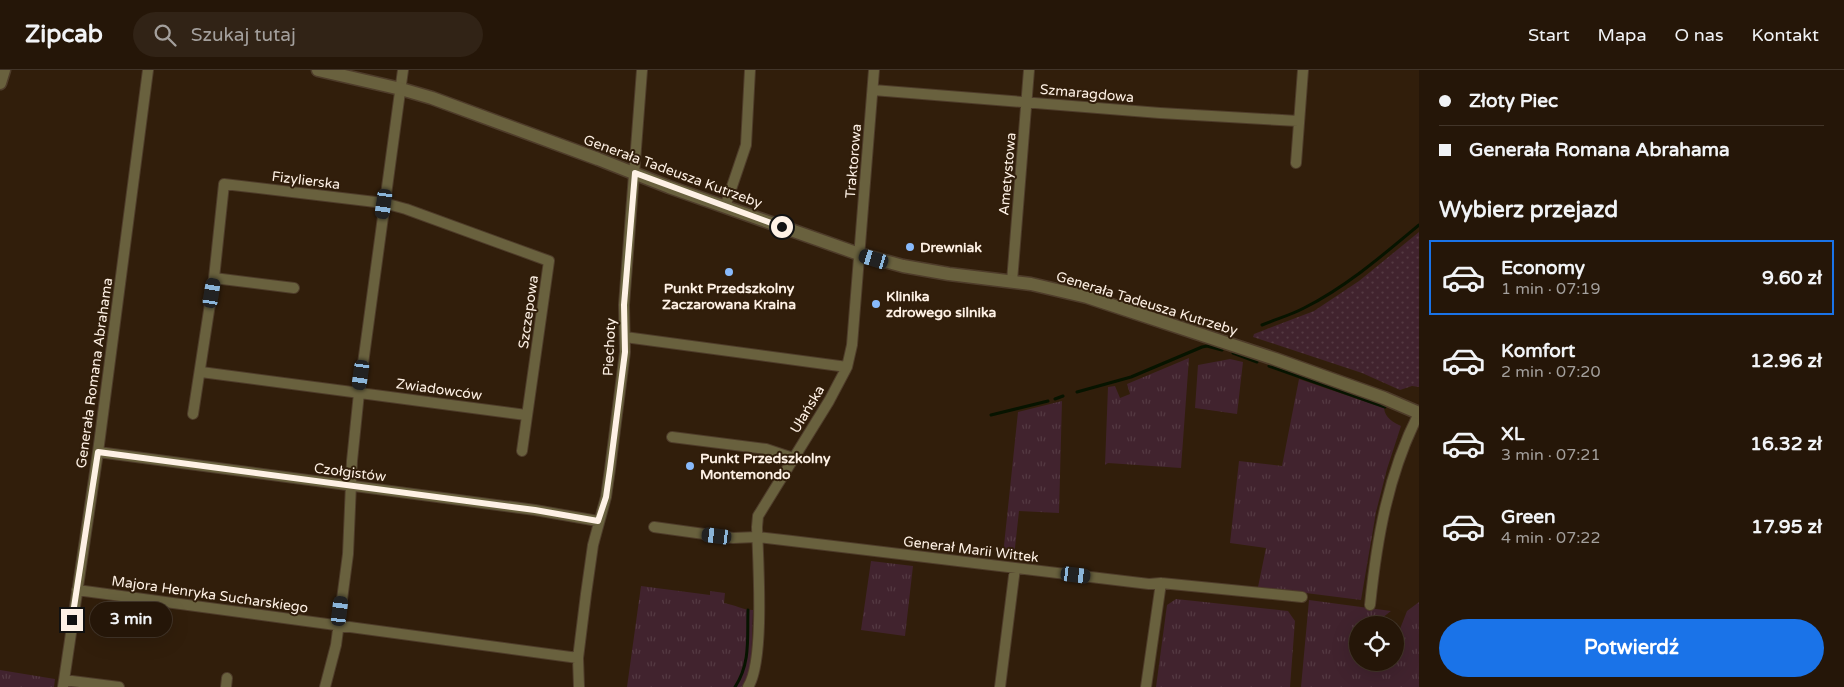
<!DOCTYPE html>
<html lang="pl">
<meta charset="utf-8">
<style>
:root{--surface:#251608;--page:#312316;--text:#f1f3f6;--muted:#a39f9c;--line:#423529;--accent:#1a73e8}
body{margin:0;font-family:"Varela Round",sans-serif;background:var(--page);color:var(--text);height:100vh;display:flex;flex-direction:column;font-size:19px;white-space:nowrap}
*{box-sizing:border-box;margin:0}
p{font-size:16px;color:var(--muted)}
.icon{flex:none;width:28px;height:28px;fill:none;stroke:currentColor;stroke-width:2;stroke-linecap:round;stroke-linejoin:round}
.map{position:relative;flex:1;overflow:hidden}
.sheet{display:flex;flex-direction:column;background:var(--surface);width:425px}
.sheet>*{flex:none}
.hud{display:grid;align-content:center;height:110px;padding:0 20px;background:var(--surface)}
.fabs{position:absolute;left:1349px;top:546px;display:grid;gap:10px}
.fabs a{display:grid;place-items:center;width:55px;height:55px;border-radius:50%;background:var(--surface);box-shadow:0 5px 20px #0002,0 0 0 1px var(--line);font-size:25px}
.end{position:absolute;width:22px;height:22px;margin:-11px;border:6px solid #fef1e5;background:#111;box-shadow:0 0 0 2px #111}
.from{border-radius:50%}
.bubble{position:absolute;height:35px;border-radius:18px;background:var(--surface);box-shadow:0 5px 20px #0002,0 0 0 1px var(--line);font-size:16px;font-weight:700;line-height:35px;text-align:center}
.car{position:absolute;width:15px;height:30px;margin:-15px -8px;border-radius:6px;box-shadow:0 0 4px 1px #0007;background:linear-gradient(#222 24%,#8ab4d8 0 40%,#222 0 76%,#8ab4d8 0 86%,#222 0)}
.hud b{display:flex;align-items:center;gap:18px;height:48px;font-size:19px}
.hud b+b{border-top:1px solid var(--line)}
.hud i{width:12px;height:12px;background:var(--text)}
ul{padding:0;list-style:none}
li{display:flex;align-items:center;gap:15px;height:75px;margin:0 10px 8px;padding:0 10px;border:2px solid transparent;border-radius:0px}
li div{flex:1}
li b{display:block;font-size:19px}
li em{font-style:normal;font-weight:700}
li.active{border-color:var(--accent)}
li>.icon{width:45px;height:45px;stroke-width:1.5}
h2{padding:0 20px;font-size:22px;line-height:60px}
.cta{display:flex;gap:10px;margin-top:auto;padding:10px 20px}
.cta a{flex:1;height:58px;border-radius:30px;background:var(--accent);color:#fff;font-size:20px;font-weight:700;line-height:58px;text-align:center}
header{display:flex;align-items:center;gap:30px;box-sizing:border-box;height:70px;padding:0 25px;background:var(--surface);border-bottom:1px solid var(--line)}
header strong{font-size:24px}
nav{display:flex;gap:28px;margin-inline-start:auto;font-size:18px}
.search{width:350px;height:45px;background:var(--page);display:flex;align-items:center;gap:12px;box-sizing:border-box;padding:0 18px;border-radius:28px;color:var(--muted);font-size:19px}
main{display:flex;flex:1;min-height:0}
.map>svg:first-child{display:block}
.grass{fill:url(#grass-tufts)}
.garden{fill:url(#garden-dots)}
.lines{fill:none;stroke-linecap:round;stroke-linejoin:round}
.stream{stroke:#071400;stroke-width:3}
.minor-casing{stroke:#4e3c2a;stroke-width:12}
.tertiary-casing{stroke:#4e3c2a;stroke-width:15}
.minor{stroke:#69613e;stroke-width:10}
.tertiary{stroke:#69613e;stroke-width:12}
.route{stroke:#fef1e5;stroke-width:6}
.poi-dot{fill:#88bafc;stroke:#311e0b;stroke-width:2}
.labels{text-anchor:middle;stroke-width:4;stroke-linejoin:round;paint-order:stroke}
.street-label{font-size:14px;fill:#fef1e5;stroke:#311e0b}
.poi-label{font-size:14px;font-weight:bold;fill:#fef1e5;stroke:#311e0b;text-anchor:start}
</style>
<header>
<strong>Zipcab</strong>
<div class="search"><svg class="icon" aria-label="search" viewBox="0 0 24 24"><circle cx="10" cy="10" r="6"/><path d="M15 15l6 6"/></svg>Szukaj tutaj</div>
<nav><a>Start</a><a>Mapa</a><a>O nas</a><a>Kontakt</a></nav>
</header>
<main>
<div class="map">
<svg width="1419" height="617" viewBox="0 0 1419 617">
<defs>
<pattern id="grass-tufts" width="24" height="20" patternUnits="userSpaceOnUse" patternTransform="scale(1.25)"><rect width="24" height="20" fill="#41232e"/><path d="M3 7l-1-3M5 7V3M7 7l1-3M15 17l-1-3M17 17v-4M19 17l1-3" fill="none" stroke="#543942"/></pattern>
<pattern id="garden-dots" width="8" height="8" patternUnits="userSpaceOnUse" patternTransform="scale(1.25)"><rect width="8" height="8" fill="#41232e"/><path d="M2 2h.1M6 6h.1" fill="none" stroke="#543942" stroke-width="1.8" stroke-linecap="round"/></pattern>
</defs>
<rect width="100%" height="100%" fill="#311e0b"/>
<!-- grass -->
<path class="grass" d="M1189,288L1181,398L1108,393L1105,395L1108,317L1115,316L1120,328L1130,324L1127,314Z
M1230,289L1243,292L1237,344L1195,338L1198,295Z
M1299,309L1384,338C1385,348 1393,352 1401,356L1387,399L1376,442L1361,530L1258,517L1266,478L1230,473L1239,391L1282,396Z
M1062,331L1059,443L1019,441L1014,487L1003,485L1018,342Z
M871,491L913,496L905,566L861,560Z
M641,516L710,525V521L725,523L724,533C736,535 742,540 753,540L751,597L742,617H627Z
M1176,529L1288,541L1295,551L1290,617H1156L1167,535Z
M1309,530L1391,541L1382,548L1381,555H1358V592H1395V563L1398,564L1407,541L1419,532V617H1301Z
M0,600L55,609L54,617H0Z"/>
<!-- garden -->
<path class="garden" d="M1419,162V317L1412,316L1400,320L1362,303L1253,267L1254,264L1314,241L1359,211Z"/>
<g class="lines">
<!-- stream -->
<path class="stream" d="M1262,255C1276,249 1291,245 1304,238C1346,217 1383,185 1419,155
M1233,283L1257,292
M1269,296L1385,337
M1077,322L1131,307L1202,277L1207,276L1222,280
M1055,329L1063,326
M991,345L1048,331
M735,617C751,593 747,567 748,540"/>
<!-- minor casing -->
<g class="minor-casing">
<path id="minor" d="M873,20L1160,43L1298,51
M1296,93L1303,0
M725,137L746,75L750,0
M214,208L294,218
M1012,211L1029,0
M625,267L847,297
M201,302L526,345
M193,344L214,208L224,114L384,133L406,139L549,191L522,381
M672,367L766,379L793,388
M98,382L535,440L598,451
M654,457L733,468L757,467L792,471L1149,514L1161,513L1302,527
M77,520L578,588
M1370,535C1377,468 1388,404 1419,343
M64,610L119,617
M63,617L98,382L148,0
M226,617L227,608
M325,617L336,575L348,484L352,391L359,323L403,0
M579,617L578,588L586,524L593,475L606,427L610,399L625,282L624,235L642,0
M748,617C765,591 758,491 757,457L758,446L829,331L847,297L852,275L874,0
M1000,617L1015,498
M1146,617L1161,513"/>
</g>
<!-- tertiary casing -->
<g class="tertiary-casing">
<path id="tertiary" d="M318,0L401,19L432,28L598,89L669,117L859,184L903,196L949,204L1031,214L1087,227L1275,289L1384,328L1419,343
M0,13L4,0"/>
</g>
<!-- minor -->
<use href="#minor" class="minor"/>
<!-- tertiary -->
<use href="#tertiary" class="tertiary"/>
</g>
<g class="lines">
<!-- route -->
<path class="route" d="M72,550L98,382L535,440L598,451L606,427L610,399L625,282L624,235L635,103L782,157"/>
</g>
<!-- markers -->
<g class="poi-dot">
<circle cx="910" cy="177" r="5"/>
<circle cx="729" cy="202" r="5"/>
<circle cx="876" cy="234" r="5"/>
<circle cx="690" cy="396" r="5"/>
</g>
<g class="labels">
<!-- street labels -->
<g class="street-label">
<text transform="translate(1087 23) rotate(5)" y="5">Szmaragdowa</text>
<text transform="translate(853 91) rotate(-85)" y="5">Traktorowa</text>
<text transform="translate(673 101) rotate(20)" y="5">Generała Tadeusza Kutrzeby</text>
<text transform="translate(1007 104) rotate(-85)" y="5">Ametystowa</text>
<text transform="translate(306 110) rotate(7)" y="5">Fizylierska</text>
<text transform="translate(1147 233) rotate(17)" y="5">Generała Tadeusza Kutrzeby</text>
<text transform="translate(528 242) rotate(-82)" y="5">Szczepowa</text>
<text transform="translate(609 277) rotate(-87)" y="5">Piechoty</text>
<text transform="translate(94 303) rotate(-82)" y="5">Generała Romana Abrahama</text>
<text transform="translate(439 319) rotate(8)" y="5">Zwiadowców</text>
<text transform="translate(807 339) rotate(-59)" y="5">Ułańska</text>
<text transform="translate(350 402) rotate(7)" y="5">Czołgistów</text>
<text transform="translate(971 479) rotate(7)" y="5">Generał Marii Wittek</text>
<text transform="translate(210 524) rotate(8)" y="5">Majora Henryka Sucharskiego</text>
</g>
<!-- poi labels -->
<g class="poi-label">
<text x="920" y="182">Drewniak</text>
<text x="729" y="223" text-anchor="middle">Punkt Przedszkolny<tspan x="729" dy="16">Zaczarowana Kraina</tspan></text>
<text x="886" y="231">Klinika<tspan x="886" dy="16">zdrowego silnika</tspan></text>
<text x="700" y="393">Punkt Przedszkolny<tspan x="700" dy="16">Montemondo</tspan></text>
</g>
</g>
</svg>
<div class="fabs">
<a><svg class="icon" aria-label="locate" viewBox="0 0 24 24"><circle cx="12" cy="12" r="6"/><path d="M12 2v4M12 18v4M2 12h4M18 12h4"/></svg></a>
</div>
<i class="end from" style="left:782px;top:157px"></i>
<i class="end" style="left:72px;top:550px"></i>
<div class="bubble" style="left:90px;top:532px;width:82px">3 min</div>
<i class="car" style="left:384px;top:134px;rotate:188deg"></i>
<i class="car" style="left:874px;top:189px;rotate:287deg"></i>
<i class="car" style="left:212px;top:223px;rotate:9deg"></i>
<i class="car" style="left:361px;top:305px;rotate:188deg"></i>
<i class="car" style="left:717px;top:466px;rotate:277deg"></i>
<i class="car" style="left:1076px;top:505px;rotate:97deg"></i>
<i class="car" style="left:340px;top:541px;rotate:7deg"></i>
</div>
<section class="sheet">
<div class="hud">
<b><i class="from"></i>Złoty Piec</b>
<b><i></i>Generała Romana Abrahama</b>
</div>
<h2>Wybierz przejazd</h2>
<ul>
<li class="active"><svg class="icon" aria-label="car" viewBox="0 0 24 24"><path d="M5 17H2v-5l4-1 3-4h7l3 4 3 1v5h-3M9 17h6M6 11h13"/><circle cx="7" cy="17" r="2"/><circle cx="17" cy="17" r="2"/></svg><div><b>Economy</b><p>1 min · 07:19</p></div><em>9.60 zł</em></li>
<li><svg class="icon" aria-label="car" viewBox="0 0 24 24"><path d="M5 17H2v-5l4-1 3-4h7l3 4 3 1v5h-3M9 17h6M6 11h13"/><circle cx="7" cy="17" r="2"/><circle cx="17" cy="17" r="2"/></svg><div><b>Komfort</b><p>2 min · 07:20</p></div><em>12.96 zł</em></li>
<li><svg class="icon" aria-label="car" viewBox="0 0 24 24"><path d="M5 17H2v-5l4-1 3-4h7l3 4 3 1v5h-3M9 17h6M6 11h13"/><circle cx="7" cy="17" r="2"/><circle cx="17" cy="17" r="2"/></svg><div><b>XL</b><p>3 min · 07:21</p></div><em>16.32 zł</em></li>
<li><svg class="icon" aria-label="car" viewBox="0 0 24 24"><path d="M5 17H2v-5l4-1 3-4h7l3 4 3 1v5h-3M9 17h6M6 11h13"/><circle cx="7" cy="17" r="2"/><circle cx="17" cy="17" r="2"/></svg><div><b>Green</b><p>4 min · 07:22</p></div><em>17.95 zł</em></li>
</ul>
<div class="cta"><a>Potwierdź</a></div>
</section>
</main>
